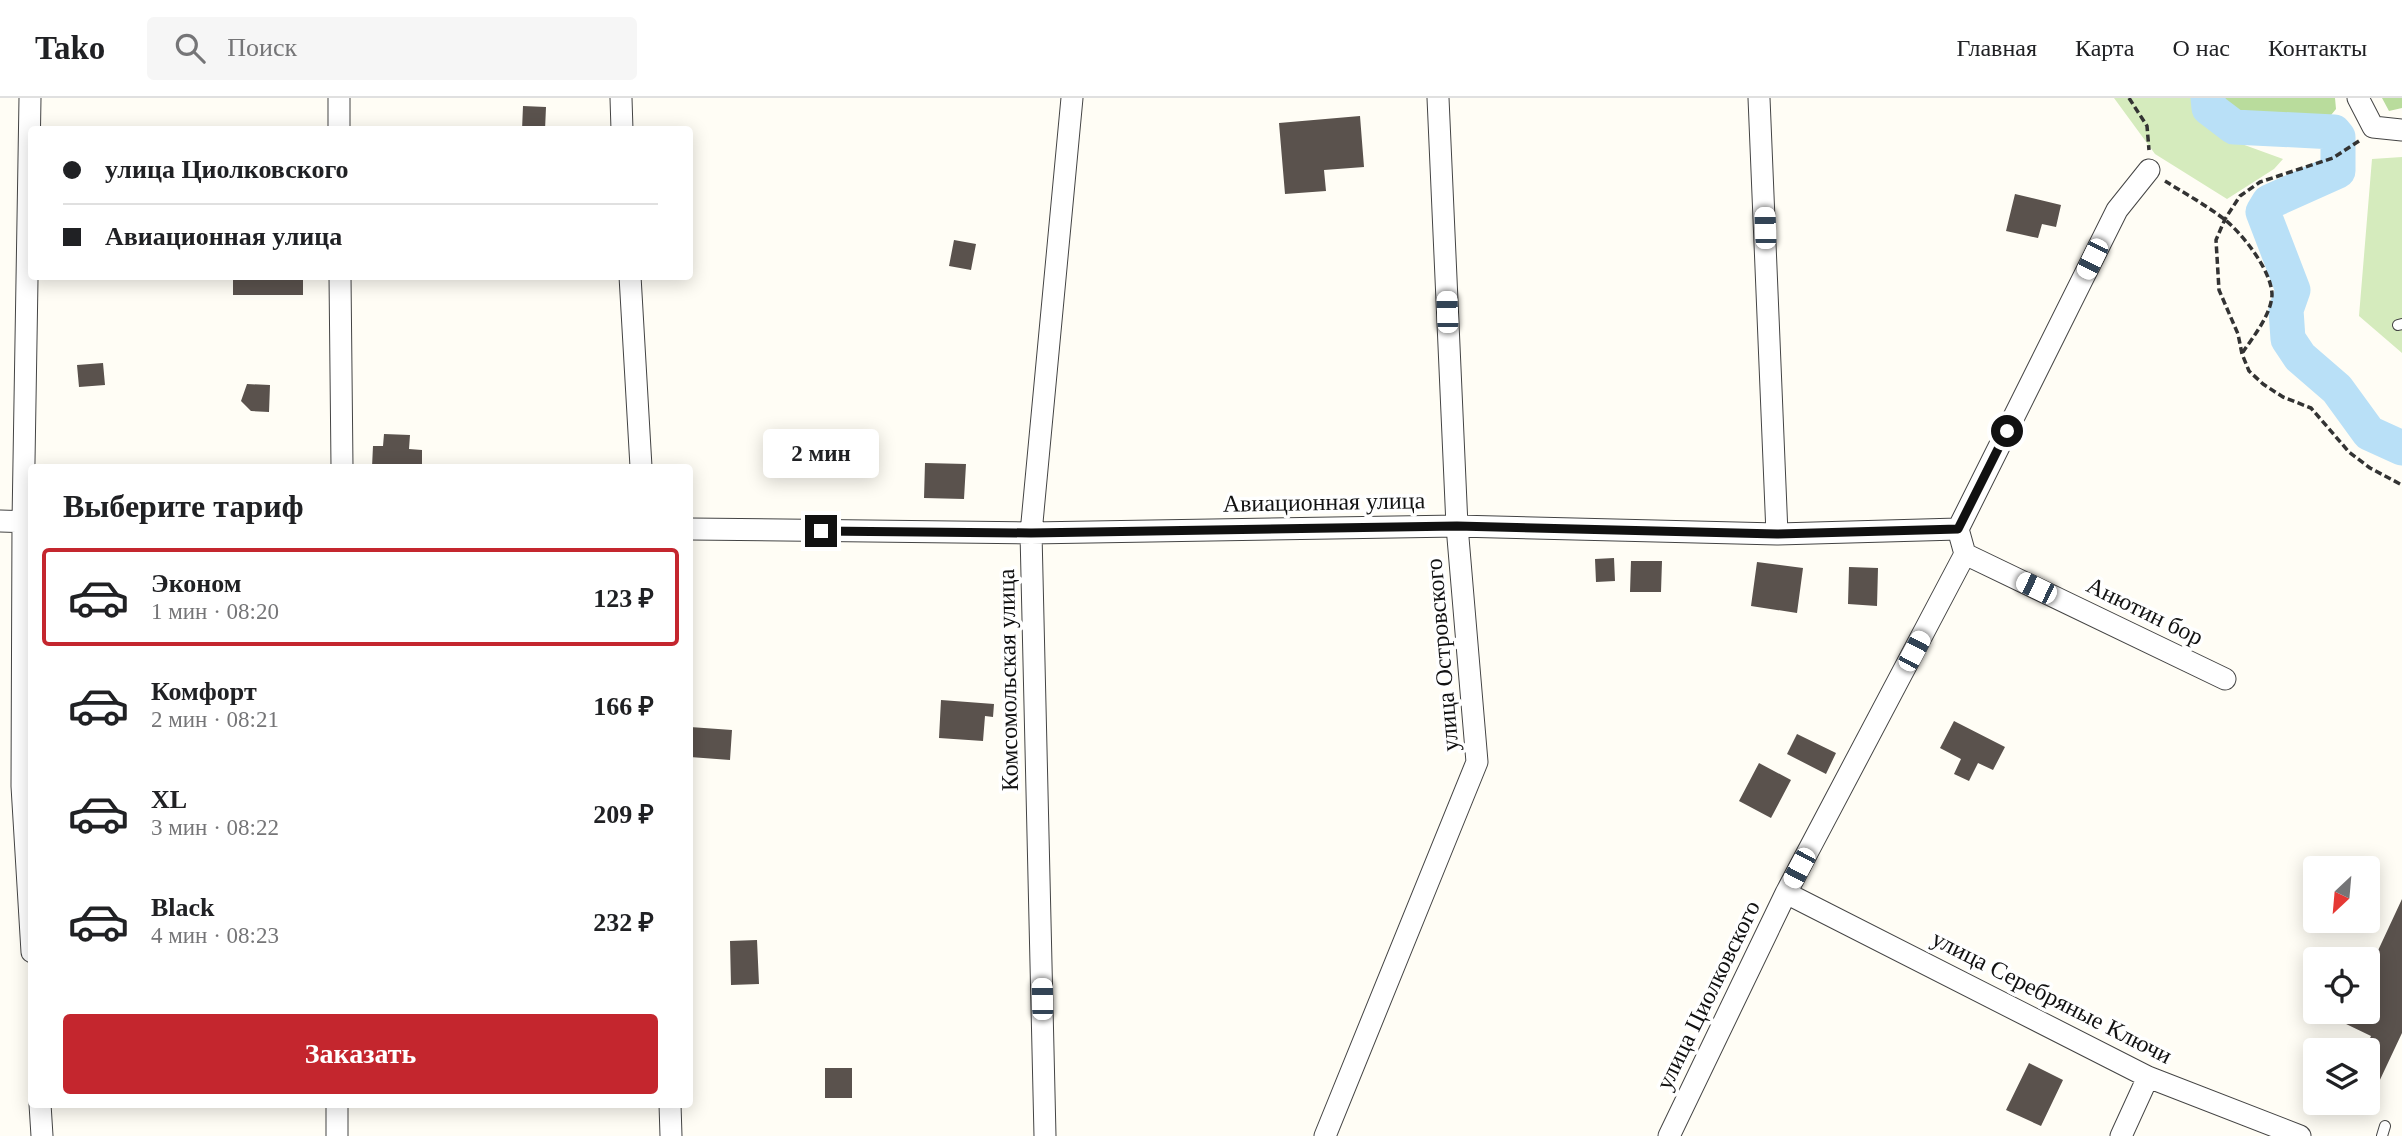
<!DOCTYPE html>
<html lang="ru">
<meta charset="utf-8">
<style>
:root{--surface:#fff;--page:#f6f6f6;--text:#202124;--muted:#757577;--line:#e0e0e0;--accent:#c4262e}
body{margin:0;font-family:Georgia,serif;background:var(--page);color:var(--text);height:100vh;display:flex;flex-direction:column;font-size:26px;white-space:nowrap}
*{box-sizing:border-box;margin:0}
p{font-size:23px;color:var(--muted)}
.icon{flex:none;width:38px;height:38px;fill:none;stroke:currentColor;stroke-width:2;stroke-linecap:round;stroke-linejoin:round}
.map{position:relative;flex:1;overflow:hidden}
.drawer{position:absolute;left:28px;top:366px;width:665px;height:644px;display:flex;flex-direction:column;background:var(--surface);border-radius:7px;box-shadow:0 4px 18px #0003}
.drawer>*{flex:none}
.guide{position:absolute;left:28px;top:28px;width:665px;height:154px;border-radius:7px;box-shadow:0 4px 18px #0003;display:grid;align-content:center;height:154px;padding:0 35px;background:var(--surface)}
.needle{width:46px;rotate:206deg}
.controls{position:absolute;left:2303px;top:758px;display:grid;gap:14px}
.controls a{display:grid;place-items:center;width:77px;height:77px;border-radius:7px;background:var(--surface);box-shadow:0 4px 18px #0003;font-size:35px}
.end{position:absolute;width:32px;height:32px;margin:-16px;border:9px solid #111;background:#fff;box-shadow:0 0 0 4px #fff}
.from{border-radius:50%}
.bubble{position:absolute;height:49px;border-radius:7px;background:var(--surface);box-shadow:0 4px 18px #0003;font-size:23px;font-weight:700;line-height:49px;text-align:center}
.car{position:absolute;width:21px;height:42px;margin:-21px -10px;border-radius:9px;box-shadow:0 0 5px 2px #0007;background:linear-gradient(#fff 24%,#345 0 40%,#fff 0 76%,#345 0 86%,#fff 0)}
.guide b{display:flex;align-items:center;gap:24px;height:66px;font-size:26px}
.guide b+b{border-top:2px solid var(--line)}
.guide i{width:18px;height:18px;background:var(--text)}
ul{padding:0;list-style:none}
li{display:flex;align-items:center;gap:21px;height:98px;margin:0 14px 10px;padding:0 21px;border:4px solid transparent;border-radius:7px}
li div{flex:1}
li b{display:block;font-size:26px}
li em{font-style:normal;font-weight:700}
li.current{border-color:var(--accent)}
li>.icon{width:63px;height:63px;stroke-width:1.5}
h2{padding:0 35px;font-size:32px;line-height:84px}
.cta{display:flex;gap:14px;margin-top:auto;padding:14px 35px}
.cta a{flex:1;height:80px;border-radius:7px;background:var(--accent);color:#fff;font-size:28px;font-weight:700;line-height:80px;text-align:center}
header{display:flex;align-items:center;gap:42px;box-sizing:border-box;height:98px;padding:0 35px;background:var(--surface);border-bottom:2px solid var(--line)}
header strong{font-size:33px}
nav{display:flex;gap:38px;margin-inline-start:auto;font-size:24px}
.search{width:490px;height:63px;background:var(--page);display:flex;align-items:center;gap:18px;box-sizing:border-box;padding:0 24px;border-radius:7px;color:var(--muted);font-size:26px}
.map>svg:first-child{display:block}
.green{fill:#d5ebbd}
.forest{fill:#b9dc9c}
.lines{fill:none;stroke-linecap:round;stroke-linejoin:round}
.river{stroke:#b9e0f7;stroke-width:35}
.building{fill:#5a524d}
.lane-casing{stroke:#444;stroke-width:12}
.street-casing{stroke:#444;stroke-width:23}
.path{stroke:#333;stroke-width:3.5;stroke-dasharray:7 3.5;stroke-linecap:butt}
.lane{stroke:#fff;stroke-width:10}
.street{stroke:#fff;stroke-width:21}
.route{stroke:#111;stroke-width:9}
.labels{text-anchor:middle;stroke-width:7;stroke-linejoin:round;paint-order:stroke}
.street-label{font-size:24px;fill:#111;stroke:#fff}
</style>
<header>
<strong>Tako</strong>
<div class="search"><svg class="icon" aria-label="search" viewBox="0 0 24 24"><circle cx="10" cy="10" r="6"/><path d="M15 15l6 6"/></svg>Поиск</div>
<nav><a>Главная</a><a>Карта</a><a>О нас</a><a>Контакты</a></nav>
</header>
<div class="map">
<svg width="2402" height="1038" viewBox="0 0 2402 1038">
<rect width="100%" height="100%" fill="#fffdf5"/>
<!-- green -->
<path class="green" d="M2114,0H2199L2198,15L2228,41L2283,61L2274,71L2227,101L2155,56Z
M2402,59V255L2359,218L2372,61Z"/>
<!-- forest -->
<path class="forest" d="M2221,0H2335L2336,11L2322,28L2239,20L2222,6Z
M2382,0H2402V10L2389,13Z"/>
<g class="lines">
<!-- river -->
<path class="river" d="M2208,0L2209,10L2234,29L2334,34L2338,39V73L2269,104L2263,114L2293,192L2286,212L2288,241L2300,259L2337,291L2369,335L2402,350"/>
</g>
<!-- building -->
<path class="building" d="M523,8L546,9L545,32H522Z
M1360,18L1364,69L1324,72L1326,93L1285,96L1279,25Z
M2015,96L2061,107L2056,129L2042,126L2038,140L2006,133Z
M954,142L976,146L971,172L949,168Z
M233,178H303V197H233Z
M103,265L105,287L79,289L77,267Z
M247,286L270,287L269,314L251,313L241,303Z
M384,336L410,337L409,351L422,352V369H372L373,348H383Z
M925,365L966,366L964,401L924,400Z
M1614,460L1615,483L1596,484L1595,461Z
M1631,463H1662L1661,494H1630Z
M1757,464L1803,470L1797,515L1751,508Z
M1849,469L1878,470L1877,508L1848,506Z
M941,602L994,606L993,619L985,618L983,643L939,640Z
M1954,623L2005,649L1993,672L1978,665L1969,683L1954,676L1961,661L1940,650Z
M690,629L732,632L730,662L690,659Z
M1797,636L1836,655L1826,676L1787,656Z
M1759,665L1791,682L1771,720L1739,703Z
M2402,801V935L2370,1003L2368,1002V952H2365L2371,938L2344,925L2349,914H2368V874Z
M757,842L759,886L731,887L730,843Z
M2029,965L2063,982L2041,1028L2006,1012Z
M825,970H852V1000H825Z"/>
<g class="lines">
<!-- lane casing -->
<g class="lane-casing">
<path id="lane" d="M2398,227L2402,226
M2382,1038L2385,1028"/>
</g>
<!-- street casing -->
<g class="street-casing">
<path id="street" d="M30,0L23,424L22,688L32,854
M339,0V32
M621,0L622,32
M1759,0L1777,436
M2358,0L2373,29L2402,32
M340,178L342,369
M630,178L641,369
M0,423L32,424
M690,431L1031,435L1457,428L1777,436L1958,431
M1965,456L2225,581
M1786,795L2148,979L2300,1038
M40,1006L42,1038
M337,1006V1038
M670,1006L671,1038
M1045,1038L1031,435L1072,0
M1325,1038L1477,664L1457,428L1438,0
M1669,1038L1786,795L1965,456L1958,431L2117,112L2149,72
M2121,1038L2148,979"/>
</g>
<!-- path -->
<path class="path" d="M2129,0L2147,28L2149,52
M2359,43L2333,60L2260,84L2240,98L2225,121L2216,142L2219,192L2238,236L2242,256L2249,273L2263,286L2283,299L2311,310L2349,354L2370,370L2402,387
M2165,83C2184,95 2206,107 2224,121C2242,135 2272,173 2272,197C2271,217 2253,239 2243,254"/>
<!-- lane -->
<use href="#lane" class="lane"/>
<!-- street -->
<use href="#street" class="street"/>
</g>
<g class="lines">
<!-- route -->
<path class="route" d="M821,433L1031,435L1457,428L1777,436L1958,431L2007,333"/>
</g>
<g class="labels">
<!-- street labels -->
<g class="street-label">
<text transform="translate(1324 404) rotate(-1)" y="8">Авиационная улица</text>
<text transform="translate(2145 513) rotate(26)" y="8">Анютин бор</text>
<text transform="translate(1442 557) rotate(-95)" y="8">улица Островского</text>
<text transform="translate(1008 582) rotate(-91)" y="8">Комсомольская улица</text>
<text transform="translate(1708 897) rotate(-64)" y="8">улица Циолковского</text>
<text transform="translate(2052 899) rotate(27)" y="8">улица Серебряные Ключи</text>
</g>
</g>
</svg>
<div class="controls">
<a><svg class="needle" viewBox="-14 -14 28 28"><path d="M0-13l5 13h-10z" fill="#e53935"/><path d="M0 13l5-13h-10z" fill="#757577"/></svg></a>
<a><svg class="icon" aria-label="locate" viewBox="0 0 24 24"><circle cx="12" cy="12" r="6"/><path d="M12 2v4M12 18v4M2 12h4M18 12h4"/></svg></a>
<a><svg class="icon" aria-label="layers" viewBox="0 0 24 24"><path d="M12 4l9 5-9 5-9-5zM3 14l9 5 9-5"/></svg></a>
</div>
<i class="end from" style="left:2007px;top:333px"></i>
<i class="end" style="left:821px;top:433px"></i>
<div class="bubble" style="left:763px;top:331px;width:116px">2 мин</div>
<i class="car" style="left:1765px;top:130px;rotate:358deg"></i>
<i class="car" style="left:2092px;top:161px;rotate:206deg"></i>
<i class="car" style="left:1447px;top:214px;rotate:358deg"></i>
<i class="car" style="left:2036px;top:490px;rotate:296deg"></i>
<i class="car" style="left:1914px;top:553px;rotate:28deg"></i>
<i class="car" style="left:1799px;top:770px;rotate:208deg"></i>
<i class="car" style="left:1042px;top:901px;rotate:359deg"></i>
<div class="guide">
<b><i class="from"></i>улица Циолковского</b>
<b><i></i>Авиационная улица</b>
</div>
<section class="drawer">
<h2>Выберите тариф</h2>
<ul>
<li class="current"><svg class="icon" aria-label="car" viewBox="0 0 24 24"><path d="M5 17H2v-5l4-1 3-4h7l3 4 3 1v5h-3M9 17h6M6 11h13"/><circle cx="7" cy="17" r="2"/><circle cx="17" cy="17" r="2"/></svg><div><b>Эконом</b><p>1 мин · 08:20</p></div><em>123 ₽</em></li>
<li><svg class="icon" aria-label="car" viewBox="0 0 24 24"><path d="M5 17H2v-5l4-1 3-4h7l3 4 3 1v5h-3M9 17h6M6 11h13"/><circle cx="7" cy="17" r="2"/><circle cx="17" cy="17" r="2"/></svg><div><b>Комфорт</b><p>2 мин · 08:21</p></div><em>166 ₽</em></li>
<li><svg class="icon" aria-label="car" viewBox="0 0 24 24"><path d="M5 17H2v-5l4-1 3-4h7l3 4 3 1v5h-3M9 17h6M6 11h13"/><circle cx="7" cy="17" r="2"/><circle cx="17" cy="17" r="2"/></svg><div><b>XL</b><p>3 мин · 08:22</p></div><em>209 ₽</em></li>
<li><svg class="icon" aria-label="car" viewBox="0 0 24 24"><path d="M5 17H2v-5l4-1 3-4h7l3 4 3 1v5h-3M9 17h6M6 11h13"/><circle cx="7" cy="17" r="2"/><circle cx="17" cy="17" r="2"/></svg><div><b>Black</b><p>4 мин · 08:23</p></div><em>232 ₽</em></li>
</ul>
<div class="cta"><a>Заказать</a></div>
</section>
</div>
